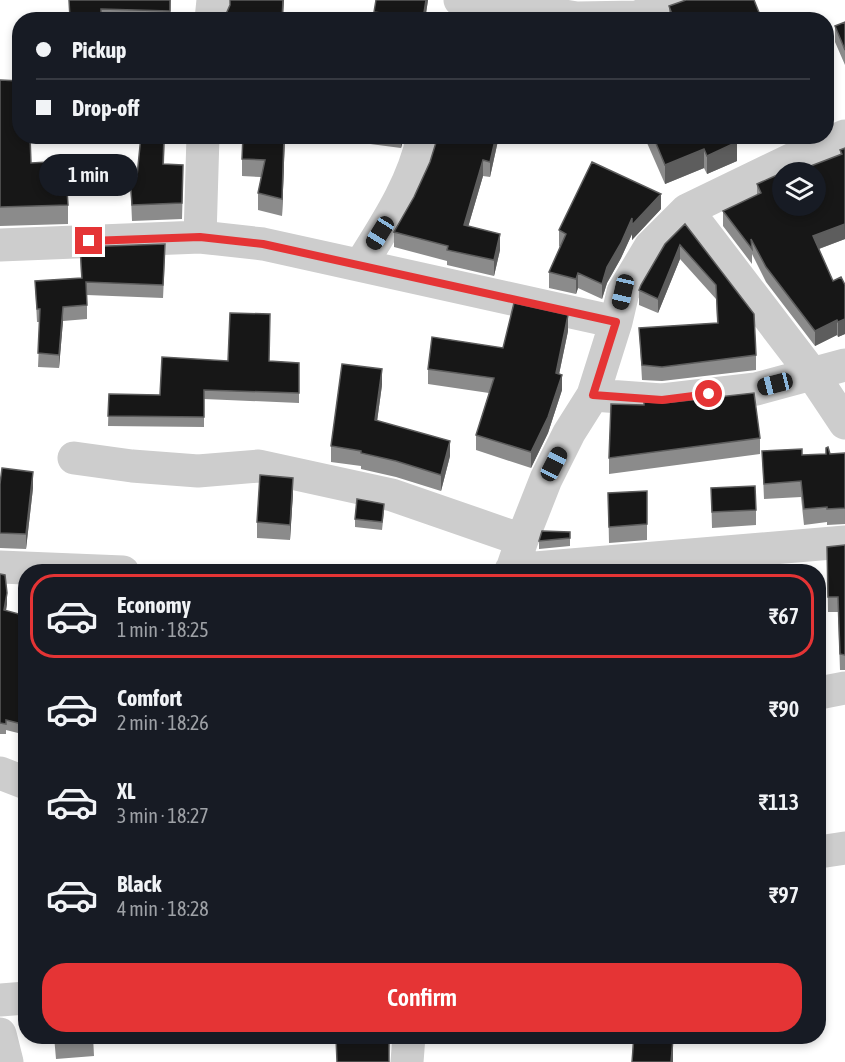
<!DOCTYPE html>
<meta charset="utf-8">
<style>
:root{--surface:#171b24;--page:#242831;--text:#f1f3f6;--muted:#9ea1a6;--line:#363941;--accent:#e53435}
body{margin:0;font-family:"Asap Condensed",sans-serif;background:var(--page);color:var(--text);height:100vh;display:flex;flex-direction:column;font-size:22px;white-space:nowrap}
*{box-sizing:border-box;margin:0}
p{font-size:20px;color:var(--muted)}
.icon{flex:none;width:33px;height:33px;fill:none;stroke:currentColor;stroke-width:2;stroke-linecap:round;stroke-linejoin:round}
.map{position:relative;flex:1;overflow:hidden}
.details{position:absolute;left:18px;top:564px;width:808px;height:480px;display:flex;flex-direction:column;background:var(--surface);border-radius:24px;box-shadow:0 3px 9px #0003}
.details>*{flex:none}
.banner{position:absolute;left:12px;top:12px;width:822px;height:132px;border-radius:24px;box-shadow:0 3px 9px #0003;display:grid;align-content:center;height:132px;padding:0 24px;background:var(--surface)}
.tools{position:absolute;left:772px;top:162px;display:grid;gap:12px}
.tools a{display:grid;place-items:center;width:54px;height:54px;border-radius:50%;background:var(--surface);box-shadow:0 3px 9px #0003;font-size:30px}
.end{position:absolute;width:27px;height:27px;margin:-14px;border:8px solid #e53435;background:#fff;box-shadow:0 0 0 3px #fff}
.from{border-radius:50%}
.bubble{position:absolute;height:42px;border-radius:21px;background:var(--surface);box-shadow:0 3px 9px #0003;font-size:20px;font-weight:600;line-height:42px;text-align:center}
.car{position:absolute;width:18px;height:36px;margin:-18px -9px;border-radius:8px;box-shadow:0 0 4px 2px #0007;background:linear-gradient(#222 24%,#8ab4d8 0 40%,#222 0 76%,#8ab4d8 0 86%,#222 0)}
.banner b{display:flex;align-items:center;gap:21px;height:57px;font-size:22px}
.banner b+b{border-top:2px solid var(--line)}
.banner i{width:15px;height:15px;background:var(--text)}
ul{padding:10px 0 0;list-style:none}
li{display:flex;align-items:center;gap:18px;height:84px;margin:0 12px 9px;padding:0 12px;border:3px solid transparent;border-radius:24px}
li div{flex:1}
li b{display:block;font-size:22px}
li em{font-style:normal;font-weight:600}
li.current{border-color:var(--accent)}
li>.icon{width:54px;height:54px;stroke-width:1.5}
.cta{display:flex;gap:12px;margin-top:auto;padding:12px 24px}
.cta a{flex:1;height:69px;border-radius:24px;background:var(--accent);color:#fff;font-size:24px;font-weight:600;line-height:69px;text-align:center}
.map>svg:first-child{display:block}
.lines{fill:none;stroke-linecap:round;stroke-linejoin:round}
.minor{stroke:#cdcdcd;stroke-width:33}
.wall{fill:#8b8b8b}
.shaded-wall{fill:#5d5d5d}
.building{fill:#171717;stroke:#5d5d5d;stroke-width:1.5}
.route{stroke:#e53435;stroke-width:8}
</style>
<div class="map">
<svg width="845" height="1062" viewBox="0 0 845 1062">
<rect width="100%" height="100%" fill="#fff"/>
<g class="lines">
<!-- minor -->
<path class="minor" d="M460,0L577,18L637,17L683,0
M211,20L213,0
M687,210L813,375L845,423
M200,237L263,244L616,322
M0,245L200,237L203,136
M361,264C386,224 413,184 423,136
M593,395L616,322L623,292L650,247L687,210L803,154L845,136
M74,458L132,466L198,471L259,466L392,495L522,540L511,572
M522,540L546,479L569,433L593,395L662,400L756,389L845,365
M0,567L123,572
M511,570L845,542
M819,693L845,688
M0,773L26,783
M819,852L845,848
M0,1000L26,998
M0,1034L7,1062
M407,1062L409,1036"/>
</g>
<!-- wall -->
<path class="wall" d="M69,0H171L170,20H69Z
M428,0L425,20H374V12Z
M669,6L762,20H669Z
M845,22V65L835,42V26Z
M0,80L31,163L68,205V224L0,226Z
M141,136H165L164,164L183,180L182,219L132,221L130,176H137Z
M285,136L282,216L258,210V193L261,177L242,176V159Z
M332,136H404L401,148L332,139Z
M438,136H499L490,177L483,176L468,227L500,250L494,276L447,265V261L394,247V232L414,197L430,162Z
M644,136H734L737,161L707,174L704,168L665,184Z
M845,148V239L819,249L833,281L845,285V334L838,337L837,335L815,346L766,282L752,254V264L723,226V211L757,195V184L783,206L840,155V150Z
M661,209L632,240V234L621,258L607,283L602,299L578,288L576,294L549,288V272L560,247L559,246V230Z
M685,224L756,355V370L662,381L642,380L639,328L717,323L716,299L680,259L658,313L639,305V290Z
M80,247L165,257L163,298L87,295V319L63,321L59,368L38,367L40,322H37L35,281L81,278Z
M568,331L559,374L562,390L548,433L531,468L476,450V435L489,393L428,384V369Z
M228,361H269L299,363V403L204,399V427L108,426L109,394L160,395Z
M382,385L377,421L450,456L441,491L396,477L361,469V466L331,462V446Z
M644,405L760,438V454L609,474V458Z
M762,451L802,455L845,453V524L827,525V522L804,525L801,497L764,499Z
M0,484L33,488L26,549L0,548Z
M711,488L756,510V525L712,528Z
M647,491V540L609,543L608,493Z
M293,493L290,540L257,538V522Z
M384,512L382,530L355,527V519Z
M570,532V546L539,549V541Z
M845,545V670H840L838,612H828L827,547Z
M0,574L7,604L6,611L26,616V735L6,730V734H0Z
M54,1036H93L94,1056L56,1059Z
M179,1036H289V1042L179,1041Z
M609,1036H647L673,1054V1062H632L633,1040H609Z"/>
<!-- shaded-wall -->
<path class="shaded-wall" d="M283,0H284L283,20H282Z
M426,0H428L425,20H423Z
M284,136H285L282,216V199Z
M401,136H404L401,148Z
M496,136H499L490,177V162Z
M737,142V161L707,174V156Z
M704,149V168L665,184V165Z
M483,160V176L464,241V225Z
M661,194V209L632,240V225Z
M632,218V234L621,258L607,283L602,299V284L607,267Z
M845,224V239L813,251V236Z
M500,234V250L494,276V260Z
M680,245V259L658,313V299Z
M578,273V288L576,294V279Z
M63,307V321L59,368V355Z
M568,315V331L556,389V373Z
M845,319V334L838,337V322Z
M837,320V335L815,346V331Z
M382,369V385L375,436V420Z
M562,375V390L548,433L531,468V452Z
M450,441V456L441,491V475Z
M33,472V488L26,549V534Z
M293,478V493L290,540V525Z
M7,593V604L4,621V610Z
M673,1039V1062H671Z"/>
<!-- building -->
<path class="building" d="M69,0H170V11L101,9V17L70,18Z
M230,0H283L282,20H220L226,14L230,5Z
M376,0H426L423,19L374,12Z
M686,0H754L762,20H674L669,6Z
M845,22V50L835,26Z
M0,80L20,81V136H30L31,163L65,161L68,205L0,207Z
M141,136H164L163,164L183,165L182,203L132,205L130,176H137Z
M243,136H284L282,199L258,193L265,160L242,159Z
M438,136H496L490,162L483,160L464,225L500,234L494,260L447,250L448,246L394,232L414,197L430,162Z
M653,136H734L737,142L707,156L704,149L665,165Z
M845,148V224L813,236L833,281L841,277L845,285V319L838,322L837,320L815,331L766,267L751,239L752,249L723,211L761,193L757,184L784,172L783,206H816V172H795L842,154L840,150Z
M592,162L661,194L632,225V218L621,243L607,267L602,284L578,273L576,279L549,272L566,234L559,230Z
M685,224L754,314L756,355L662,367L642,365L639,328L718,323L716,285L680,245L658,299L639,290L641,285L665,244Z
M165,244L163,285L86,282L87,305L63,307L59,355L38,353L40,309H37L35,281L82,278L80,247Z
M514,303L568,315L556,373L562,375L548,417L531,452L476,435L494,378L428,369L432,337L503,348Z
M230,313L270,314L269,361L299,363V393L204,390V417L108,416L109,394L160,395L162,357L228,361Z
M342,364L382,369L375,420L450,441L441,475L396,461L361,453V451L331,446Z
M754,393L760,438L609,458L611,404L644,405V402L664,403Z
M828,447L830,454L845,453V508L827,509V507L804,509L801,481L764,484L762,451L802,449V455L826,454V448Z
M2,468L33,472L26,534L0,533V484Z
M260,475L293,478L290,525L257,522Z
M755,486L756,510L712,512L711,488Z
M647,491V524L609,527L608,493Z
M357,499L384,504L382,522L355,519Z
M542,531L570,532V538L539,541Z
M845,545V655L840,654L838,597H828L827,547Z
M569,568V572H535V571Z
M0,574L5,575L7,593L4,610L26,616V725L6,720V724L0,723Z
M55,1036H93L94,1041L56,1043Z
M389,1036V1062H337L336,1037Z
M634,1036H647L673,1039L671,1062H632Z"/>
<g class="lines">
<!-- route -->
<path class="route" d="M89,241L200,237L263,244L616,322L593,395L662,400L709,394"/>
</g>
</svg>
<div class="tools">
<a><svg class="icon" aria-label="layers" viewBox="0 0 24 24"><path d="M12 4l9 5-9 5-9-5zM3 14l9 5 9-5"/></svg></a>
</div>
<i class="end from" style="left:709px;top:394px"></i>
<i class="end" style="left:89px;top:241px"></i>
<div class="bubble" style="left:39px;top:154px;width:99px">1 min</div>
<i class="car" style="left:380px;top:233px;rotate:212deg"></i>
<i class="car" style="left:623px;top:292px;rotate:193deg"></i>
<i class="car" style="left:775px;top:384px;rotate:256deg"></i>
<i class="car" style="left:554px;top:464px;rotate:27deg"></i>
<div class="banner">
<b><i class="from"></i>Pickup</b>
<b><i></i>Drop-off</b>
</div>
<section class="details">
<ul>
<li class="current"><svg class="icon" aria-label="car" viewBox="0 0 24 24"><path d="M5 17H2v-5l4-1 3-4h7l3 4 3 1v5h-3M9 17h6M6 11h13"/><circle cx="7" cy="17" r="2"/><circle cx="17" cy="17" r="2"/></svg><div><b>Economy</b><p>1 min · 18:25</p></div><em>₹67</em></li>
<li><svg class="icon" aria-label="car" viewBox="0 0 24 24"><path d="M5 17H2v-5l4-1 3-4h7l3 4 3 1v5h-3M9 17h6M6 11h13"/><circle cx="7" cy="17" r="2"/><circle cx="17" cy="17" r="2"/></svg><div><b>Comfort</b><p>2 min · 18:26</p></div><em>₹90</em></li>
<li><svg class="icon" aria-label="car" viewBox="0 0 24 24"><path d="M5 17H2v-5l4-1 3-4h7l3 4 3 1v5h-3M9 17h6M6 11h13"/><circle cx="7" cy="17" r="2"/><circle cx="17" cy="17" r="2"/></svg><div><b>XL</b><p>3 min · 18:27</p></div><em>₹113</em></li>
<li><svg class="icon" aria-label="car" viewBox="0 0 24 24"><path d="M5 17H2v-5l4-1 3-4h7l3 4 3 1v5h-3M9 17h6M6 11h13"/><circle cx="7" cy="17" r="2"/><circle cx="17" cy="17" r="2"/></svg><div><b>Black</b><p>4 min · 18:28</p></div><em>₹97</em></li>
</ul>
<div class="cta"><a>Confirm</a></div>
</section>
</div>
